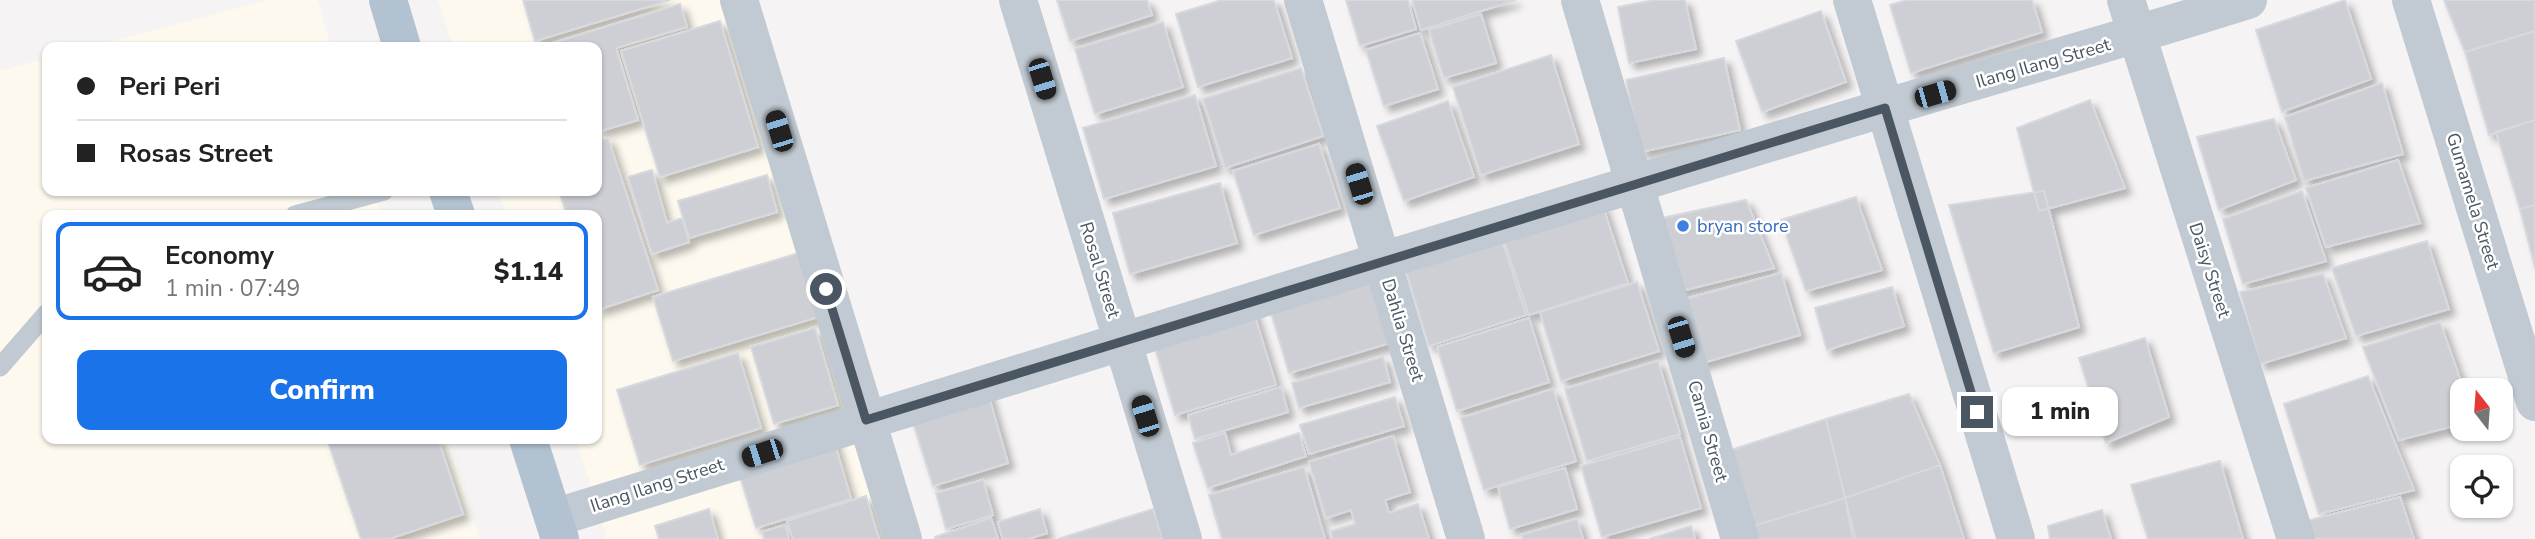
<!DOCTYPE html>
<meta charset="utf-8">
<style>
:root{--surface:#fff;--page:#f6f6f6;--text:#222;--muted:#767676;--line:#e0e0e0;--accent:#1a73e8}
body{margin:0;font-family:"Nunito Sans",sans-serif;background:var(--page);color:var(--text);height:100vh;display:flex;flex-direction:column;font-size:26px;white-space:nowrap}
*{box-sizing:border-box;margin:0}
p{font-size:23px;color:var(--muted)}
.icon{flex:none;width:38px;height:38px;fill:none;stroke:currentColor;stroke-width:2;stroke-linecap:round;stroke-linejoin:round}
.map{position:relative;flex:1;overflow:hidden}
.side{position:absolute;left:42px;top:210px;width:560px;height:234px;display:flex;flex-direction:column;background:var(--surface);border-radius:14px;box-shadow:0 2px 5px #0004}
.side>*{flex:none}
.guide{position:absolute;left:42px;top:42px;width:560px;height:154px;border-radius:14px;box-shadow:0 2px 5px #0004;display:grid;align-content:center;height:154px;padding:0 35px;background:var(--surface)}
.needle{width:46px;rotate:343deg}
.controls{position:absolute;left:2450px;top:378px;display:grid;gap:14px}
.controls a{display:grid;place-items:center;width:63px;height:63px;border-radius:14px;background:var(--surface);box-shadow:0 2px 5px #0004;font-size:35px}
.end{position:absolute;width:32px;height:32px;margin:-16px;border:9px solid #4a5661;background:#fff;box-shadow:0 0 0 4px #fff}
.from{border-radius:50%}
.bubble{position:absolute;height:49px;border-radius:14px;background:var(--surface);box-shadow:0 2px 5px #0004;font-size:23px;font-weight:800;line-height:49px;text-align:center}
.car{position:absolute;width:21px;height:42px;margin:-21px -10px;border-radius:9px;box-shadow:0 0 5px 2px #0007;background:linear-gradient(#222 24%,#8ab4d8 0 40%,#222 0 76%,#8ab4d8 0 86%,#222 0)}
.guide b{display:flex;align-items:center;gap:24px;height:66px;font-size:26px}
.guide b+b{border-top:2px solid var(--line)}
.guide i{width:18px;height:18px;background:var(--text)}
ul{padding:12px 0 0;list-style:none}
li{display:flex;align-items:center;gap:21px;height:98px;margin:0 14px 10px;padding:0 21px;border:4px solid var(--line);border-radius:14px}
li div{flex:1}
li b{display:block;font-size:26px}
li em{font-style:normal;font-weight:800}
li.selected{border-color:var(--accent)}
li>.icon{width:63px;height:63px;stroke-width:1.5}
.cta{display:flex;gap:14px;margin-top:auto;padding:14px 35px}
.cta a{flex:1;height:80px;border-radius:14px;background:var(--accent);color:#fff;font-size:28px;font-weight:800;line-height:80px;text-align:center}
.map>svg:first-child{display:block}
.commercial{fill:#fdf9ef}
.building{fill:#cdcfd5;stroke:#d7d9de;stroke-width:2;filter:url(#shadow)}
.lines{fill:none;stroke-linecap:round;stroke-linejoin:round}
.service{stroke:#c1cad2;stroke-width:19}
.minor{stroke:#c1cad2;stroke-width:38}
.primary{stroke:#b3c2d1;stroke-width:38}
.route{stroke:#4a5661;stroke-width:9}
.shop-dot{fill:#3f7fe0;stroke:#fff;stroke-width:2.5}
.labels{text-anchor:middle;stroke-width:5;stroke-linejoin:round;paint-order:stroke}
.street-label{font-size:18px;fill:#4a5661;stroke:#fff}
.shop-label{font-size:18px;fill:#366cbe;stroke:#fff;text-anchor:start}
</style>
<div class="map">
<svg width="2535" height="539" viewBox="0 0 2535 539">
<defs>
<filter id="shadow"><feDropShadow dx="6" dy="6" stdDeviation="3.5" flood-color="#0004"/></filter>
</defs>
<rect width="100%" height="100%" fill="#f5f3f3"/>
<!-- commercial -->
<path class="commercial" d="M268,0H318L331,47H89Z
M438,0H733L896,539H607L576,439H597V215H506L498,191H597V47H453Z
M47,58V191H374L381,215H47V439H449L480,539H0V71Z"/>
<!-- building -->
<path class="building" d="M523,0H670L535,41Z
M1057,0H1147L1152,15L1070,41Z
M1222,0H1274L1292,58L1198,87L1176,14Z
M1346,0H1408L1416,29L1360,46Z
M1412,0H1516L1421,30Z
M1654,0H1685L1696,49L1629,63L1618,7Z
M1907,0H2032L2042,32L1911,73L1890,5Z
M2345,0L2371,79L2282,112L2256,30Z
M2444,0H2535V31L2465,52Z
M680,4L687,27L616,48L638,120L597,132V47H540Z
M1821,11L1846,82L1762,112L1736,41Z
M1481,14L1496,63L1444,78L1429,30Z
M720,21L758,147L660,177L621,51Z
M1163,22L1183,87L1095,114L1075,49Z
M2535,31V120L2489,135L2465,52Z
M1420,33L1438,89L1384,106L1366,50Z
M1551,55L1579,144L1481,175L1453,87Z
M1724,58L1740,130L1641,152L1626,80Z
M1301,68L1323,136L1225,168L1203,99Z
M2382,83L2403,154L2304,181L2285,117Z
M1195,95L1216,166L1104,199L1083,128Z
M2090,100L2125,188L2039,211L2017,128Z
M1448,101L1474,177L1404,201L1377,126Z
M2274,119L2296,180L2219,210L2197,137Z
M2535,120V205L2520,209L2496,132Z
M608,138L658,290L597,310V215H567L559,191H597V141Z
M1319,144L1340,208L1254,235L1233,171Z
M2398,160L2420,223L2326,247L2306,188Z
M652,170L667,223L682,218L689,242L652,254L628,177Z
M767,175L777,212L689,238L678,201Z
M1220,183L1237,243L1130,274L1113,213Z
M2044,191L2079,327L1994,353L1949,205Z
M2302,191L2326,261L2243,284L2223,219Z
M1856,197L1882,270L1806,291L1781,220Z
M1746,200L1774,268L1673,293L1639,223Z
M1602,204L1628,283L1529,315L1503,237Z
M2535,205V268L2520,209Z
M1502,241L1526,315L1429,346L1406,271Z
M2427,241L2449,309L2356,336L2332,268Z
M802,252L821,316L673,361L653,297Z
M1781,273L1800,335L1692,366L1671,303Z
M2323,274L2346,338L2260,364L2240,292Z
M1370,277L1390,343L1289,373L1269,306Z
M1637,282L1659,351L1561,381L1540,312Z
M1892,287L1904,326L1827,350L1815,308Z
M1252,307L1276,385L1175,415L1152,338Z
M1529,318L1549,382L1457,411L1437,347Z
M2440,322L2464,390L2462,424L2399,440L2363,347Z
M815,328L838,405L774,424L751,347Z
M2145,338L2169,417L2106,443L2079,358Z
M738,353L761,428L640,465L617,390Z
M1383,357L1390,382L1299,408L1292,383Z
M1658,361L1680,434L1587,461L1565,389Z
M2368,376L2414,490L2319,514L2284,404Z
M1281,387L1288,412L1195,439L1188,415Z
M1553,389L1576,461L1484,490L1461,418Z
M987,390L1008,463L933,486L910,413Z
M1909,394L1940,465L1845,498L1826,419Z
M1395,397L1404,426L1309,454L1300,425Z
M1826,419L1845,498L1747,528L1728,451Z
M1225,433L1231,455L1299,433L1306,456L1208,488L1193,443Z
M832,434L851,499L756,528L736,464Z
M1393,436L1410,492L1385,500L1389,513L1418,504L1429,539H1333L1331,531L1355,524L1351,510L1326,518L1309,462Z
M1680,437L1701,508L1602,537L1581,466Z
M327,439H438L463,514L389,539H361Z
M2220,461L2243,539H2148L2131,485Z
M1940,465L1964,539H1856L1845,498Z
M1304,467L1325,539H1222L1209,495Z
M1565,468L1577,509L1510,529L1498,487Z
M983,480L993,515L946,529L936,493Z
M866,496L879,539H793L787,521Z
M2400,497L2414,539H2309L2298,523Z
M1845,498L1853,539H1751L1747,528Z
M709,509L718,539H659L655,526Z
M1040,509L1047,533L1028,539H1003L998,522Z
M1153,509L1163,539H1058Z
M2102,510L2111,539H2050L2048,526Z
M991,518L998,539H935V537Z
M1577,519L1583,539H1523L1521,535Z
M785,525L789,539H764L762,532Z
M1691,526L1695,539H1649Z"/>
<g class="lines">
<!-- service -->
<path class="service" d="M295,215L384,191
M0,367L47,313"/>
<!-- minor -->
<path class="minor" d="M739,0L903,539
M1018,0L1183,539
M1303,0L1466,539
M1580,0L1740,539
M1852,0L2016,539
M2126,0L2296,539
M2411,0L2535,402
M554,518C995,379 1438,243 1881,109C2003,72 2126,39 2248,0"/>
<!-- primary -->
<path class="primary" d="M388,0L402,47
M448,191L456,215
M528,439L560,539"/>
</g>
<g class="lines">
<!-- route -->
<path class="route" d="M826,289L866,420L1885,108L1977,412"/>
</g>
<!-- markers -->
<circle class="shop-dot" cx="1683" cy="226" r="7"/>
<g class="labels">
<!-- street labels -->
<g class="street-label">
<text transform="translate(2043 63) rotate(-16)" y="6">Ilang Ilang Street</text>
<text transform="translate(2473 201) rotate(73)" y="6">Gumamela Street</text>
<text transform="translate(1100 270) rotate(73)" y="6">Rosal Street</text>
<text transform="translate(2210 270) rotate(72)" y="6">Daisy Street</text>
<text transform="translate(1403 330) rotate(73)" y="6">Dahlia Street</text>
<text transform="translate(1708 431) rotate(74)" y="6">Camia Street</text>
<text transform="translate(657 485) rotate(-18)" y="6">Ilang Ilang Street</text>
</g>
<!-- shop labels -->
<g class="shop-label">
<text x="1697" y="232">bryan store</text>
</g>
</g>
</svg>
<div class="controls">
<a><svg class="needle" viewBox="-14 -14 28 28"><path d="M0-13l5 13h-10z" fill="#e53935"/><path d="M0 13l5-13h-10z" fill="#767676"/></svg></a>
<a><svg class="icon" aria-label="locate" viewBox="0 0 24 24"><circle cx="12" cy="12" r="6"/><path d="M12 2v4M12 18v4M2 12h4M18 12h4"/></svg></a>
</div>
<i class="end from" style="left:826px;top:289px"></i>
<i class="end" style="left:1977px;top:412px"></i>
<div class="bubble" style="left:2002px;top:387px;width:116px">1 min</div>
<i class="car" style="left:1042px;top:79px;rotate:163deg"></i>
<i class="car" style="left:1935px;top:94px;rotate:74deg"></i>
<i class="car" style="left:779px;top:131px;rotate:343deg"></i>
<i class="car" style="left:1359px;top:184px;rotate:343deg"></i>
<i class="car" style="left:1681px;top:337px;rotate:163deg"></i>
<i class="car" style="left:1145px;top:416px;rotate:343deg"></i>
<i class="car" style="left:762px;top:453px;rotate:252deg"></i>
<div class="guide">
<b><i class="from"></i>Peri Peri</b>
<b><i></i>Rosas Street</b>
</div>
<section class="side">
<ul>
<li class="selected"><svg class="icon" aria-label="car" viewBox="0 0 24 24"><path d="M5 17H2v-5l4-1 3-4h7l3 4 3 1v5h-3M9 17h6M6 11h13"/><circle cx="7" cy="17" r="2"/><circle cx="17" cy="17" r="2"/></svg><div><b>Economy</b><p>1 min · 07:49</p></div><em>$1.14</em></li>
</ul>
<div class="cta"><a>Confirm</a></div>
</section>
</div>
